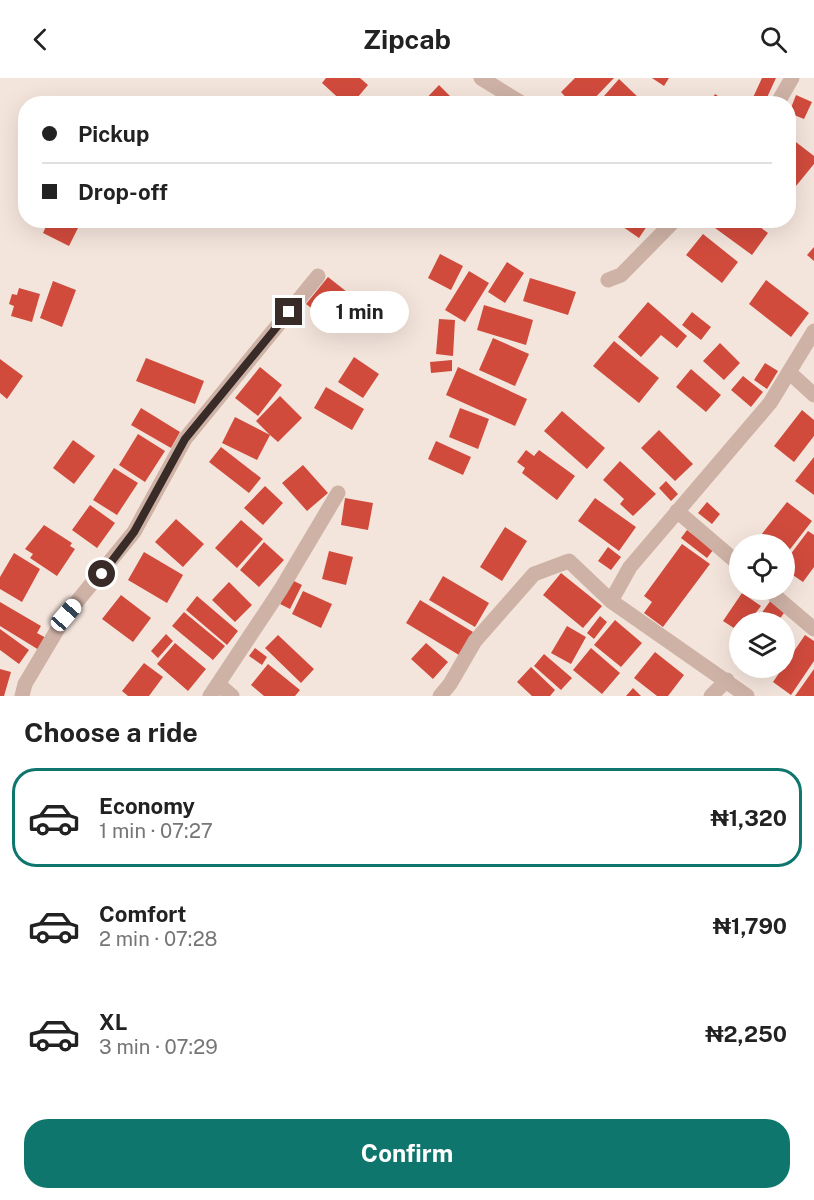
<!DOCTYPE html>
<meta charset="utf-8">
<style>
:root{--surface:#fff;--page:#f2f2f2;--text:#222;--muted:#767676;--line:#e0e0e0;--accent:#0f766e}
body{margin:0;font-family:"Public Sans",sans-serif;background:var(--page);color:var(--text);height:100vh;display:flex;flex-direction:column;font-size:22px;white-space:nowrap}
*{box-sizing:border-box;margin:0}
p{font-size:20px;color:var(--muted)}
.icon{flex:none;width:33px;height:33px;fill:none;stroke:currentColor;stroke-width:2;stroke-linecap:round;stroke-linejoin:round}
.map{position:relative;height:618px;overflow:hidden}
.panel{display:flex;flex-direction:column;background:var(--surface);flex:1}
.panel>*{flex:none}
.hud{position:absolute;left:18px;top:18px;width:778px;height:132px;border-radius:24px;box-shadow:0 6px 24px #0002;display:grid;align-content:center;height:132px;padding:0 24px;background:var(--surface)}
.controls{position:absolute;left:729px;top:456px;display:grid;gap:12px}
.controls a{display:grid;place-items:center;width:66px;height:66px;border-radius:50%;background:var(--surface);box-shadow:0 6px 24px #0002;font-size:30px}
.end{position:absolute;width:27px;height:27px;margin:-14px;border:8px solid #392b28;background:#fff;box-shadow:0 0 0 3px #fff}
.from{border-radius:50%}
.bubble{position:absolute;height:42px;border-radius:21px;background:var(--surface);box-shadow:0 6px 24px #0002;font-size:20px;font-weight:700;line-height:42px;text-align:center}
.car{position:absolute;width:18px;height:36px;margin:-18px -9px;border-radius:8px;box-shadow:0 0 4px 2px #0007;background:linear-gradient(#fff 24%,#345 0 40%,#fff 0 76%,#345 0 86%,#fff 0)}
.hud b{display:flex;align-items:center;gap:21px;height:57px;font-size:22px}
.hud b+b{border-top:2px solid var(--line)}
.hud i{width:15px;height:15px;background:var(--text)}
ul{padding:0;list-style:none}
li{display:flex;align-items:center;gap:18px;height:99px;margin:0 12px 9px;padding:0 12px;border:3px solid transparent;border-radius:24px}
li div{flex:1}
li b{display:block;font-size:22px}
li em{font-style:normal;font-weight:700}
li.selected{border-color:var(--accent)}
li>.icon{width:54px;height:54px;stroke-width:1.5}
h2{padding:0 24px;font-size:27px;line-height:72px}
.action{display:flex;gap:12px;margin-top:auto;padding:12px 24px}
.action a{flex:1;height:69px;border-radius:24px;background:var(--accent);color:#fff;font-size:24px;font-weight:700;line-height:69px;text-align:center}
header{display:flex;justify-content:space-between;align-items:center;height:78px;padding:0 24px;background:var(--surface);font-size:27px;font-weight:700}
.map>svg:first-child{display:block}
.building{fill:#d14b3d}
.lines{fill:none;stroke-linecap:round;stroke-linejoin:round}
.street{stroke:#ceb2a6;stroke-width:15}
.route{stroke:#392b28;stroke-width:8}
</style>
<header><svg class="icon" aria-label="back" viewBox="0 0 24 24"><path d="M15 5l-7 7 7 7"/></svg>Zipcab<svg class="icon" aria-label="search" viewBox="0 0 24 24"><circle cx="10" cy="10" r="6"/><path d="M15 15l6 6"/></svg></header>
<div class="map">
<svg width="814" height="618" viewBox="0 0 814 618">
<rect width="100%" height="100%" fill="#f4e5dc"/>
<!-- building -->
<path class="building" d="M326,0H360L368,7L352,26H345L322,5Z
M575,0H614L589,26H572L561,14Z
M652,0H669L664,8Z
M762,0H776L764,26H750Z
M619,1L640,21L636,26H597Z
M439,7L451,19L445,26H421Z
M715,16L730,26H709Z
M796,17L812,24L804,41L789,35Z
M792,61L814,78V86L796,108L789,102V65Z
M49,142H82L69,168L43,155Z
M613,142H651L639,160Z
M720,142H751L768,155L752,177L715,150Z
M703,156L738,184L722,205L686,177Z
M814,169V183L807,177Z
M440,176L463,188L451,212L428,200Z
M507,184L524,195L505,225L488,214Z
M469,193L489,205L465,244L445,232Z
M328,199L347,214L326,241L306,226Z
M530,200L576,214L568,237L523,223Z
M766,202L809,235L791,259L749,226Z
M53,203L76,212L62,249L40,240Z
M19,210L40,216L32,244L11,238L14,228L9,226L12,216L17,217Z
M648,224L687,258L677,270L661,257L641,279L618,259Z
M484,227L533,242L526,267L477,252Z
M692,234L711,249L701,262L682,247Z
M439,241L455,242L453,278L436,276Z
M493,260L529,276L515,308L479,292Z
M614,263L659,300L639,325L593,288Z
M720,265L740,285L724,302L703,283Z
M354,279L379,296L363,320L338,304Z
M146,280L204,303L195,326L136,303Z
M0,281L23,298L7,321L0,315Z
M452,282V293L431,295L430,284Z
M765,285L778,293L767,311L754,302Z
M260,289L282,307L258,338L235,320Z
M458,289L527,321L515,348L446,317Z
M691,291L721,317L706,334L676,309Z
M743,298L763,314L751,329L731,312Z
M326,309L364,331L352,352L314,330Z
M280,318L302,340L278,364L270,357L257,382L222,365L235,339L270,357L256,343Z
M141,330L180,354L171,370L131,347Z
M460,330L489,341L478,371L449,359Z
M802,332L814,342V358L794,384L774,368Z
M562,333L605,370L587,391L544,353Z
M659,352L693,386L675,403L641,370Z
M138,356L165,373L145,404L119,387Z
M73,362L95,378L74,406L53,390Z
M436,363L471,379L463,397L428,381Z
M221,369L261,400L249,415L209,384Z
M526,372L534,378L539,372L575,398L557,422L522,395L525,390L517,384Z
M814,379V417L795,403Z
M620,383L656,416L633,438L620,426L624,421L603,402Z
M303,387L328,415L307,433L282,405Z
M114,390L138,405L117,437L93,422Z
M666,403L678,416L671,423L659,410Z
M265,408L283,425L263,447L244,430Z
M345,420L373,425L368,452L341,447Z
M595,420L636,449L619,473L578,443Z
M707,424L720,436L712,446L698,435Z
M787,424L812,443L784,479V466H754Z
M90,427L115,445L97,470L72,452Z
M176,441L204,466L183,489L155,464Z
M241,442L263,461L237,490L215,470Z
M44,447L72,465L70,468L75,471L57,498L30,480L33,476L25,471Z
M505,449L527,463L502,503L480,489Z
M687,452L713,472L707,480L681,460Z
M808,453L814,457V489L803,504L784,491V485Z
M264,464L284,482L259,509L240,492Z
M682,466L710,486L663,549L644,535L652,524L644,518Z
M608,469L621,479L611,492L598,483Z
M329,473L353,479L346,507L322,501Z
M144,474L183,497L167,525L128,502Z
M14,475L40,491L22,524L0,511V499Z
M561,495L602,528L583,550L543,517Z
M443,498L489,525L475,549L429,522Z
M292,502L302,507L290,531L280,526Z
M229,504L252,527L235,544L212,522Z
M303,513L332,526L321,550L292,536Z
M742,515L761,528L749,544H740V554L723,543Z
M121,517L151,540L133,564L102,541Z
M197,518L238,553L227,567L186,532Z
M420,522L473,554L459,577L406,545Z
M771,522L786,532L779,542L770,536L764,544H755Z
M0,524L41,548L37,555L46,560L39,572L0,548Z
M184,534L225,568L213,582L172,548Z
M600,538L607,544L594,561L587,555Z
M615,542L642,565L621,589L594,567Z
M567,548L586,559L571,586L551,575Z
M0,551L29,572L19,586L0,572Z
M166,556L173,563L158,580L151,573Z
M278,557L314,591L301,605L265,570Z
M805,557L814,563V583L791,617L773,604Z
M175,565L206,591L188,613L157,586Z
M426,565L448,584L433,601L411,581Z
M255,570L267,579L262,587L249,578Z
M591,570L620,595L602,616L573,592Z
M655,574L684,597L668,618H657L634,600Z
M544,576L572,600L561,612L534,588Z
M144,585L163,599L149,618H128L122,613Z
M268,586L300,612L295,618H264L251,607Z
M531,589L555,612L550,618H532L517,604Z
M0,591L11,594L4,618H0Z
M814,591V618H795Z
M633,610L641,618H626Z"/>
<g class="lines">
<!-- street -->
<path class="street" d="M481,0L523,26
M777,26L792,0
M608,202L621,197L675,142
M790,295L814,317
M677,433L740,487
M768,512L814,551
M611,523L630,489L770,325L814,253
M218,606L232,618
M22,618L25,606L66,537L134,454L185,361L318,198
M210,618L281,511L338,415
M440,618L450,606L475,563L534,496L569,483L611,523L747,618
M711,618L727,602"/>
</g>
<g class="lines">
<!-- route -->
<path class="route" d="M102,496L134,454L185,361L289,234"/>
</g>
</svg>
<div class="controls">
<a><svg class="icon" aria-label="locate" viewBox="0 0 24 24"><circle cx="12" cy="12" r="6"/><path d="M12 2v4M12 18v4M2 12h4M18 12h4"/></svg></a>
<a><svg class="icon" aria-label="layers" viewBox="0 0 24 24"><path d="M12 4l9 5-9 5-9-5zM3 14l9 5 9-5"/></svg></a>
</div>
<i class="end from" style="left:102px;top:496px"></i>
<i class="end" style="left:289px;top:234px"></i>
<div class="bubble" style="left:310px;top:213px;width:99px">1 min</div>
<i class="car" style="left:66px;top:537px;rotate:41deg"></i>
<div class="hud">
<b><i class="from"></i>Pickup</b>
<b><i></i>Drop-off</b>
</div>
</div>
<section class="panel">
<h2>Choose a ride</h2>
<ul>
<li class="selected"><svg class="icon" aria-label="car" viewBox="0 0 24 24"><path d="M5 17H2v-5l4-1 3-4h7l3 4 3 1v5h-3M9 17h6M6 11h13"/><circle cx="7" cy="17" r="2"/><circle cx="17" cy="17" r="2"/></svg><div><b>Economy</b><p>1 min · 07:27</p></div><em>₦1,320</em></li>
<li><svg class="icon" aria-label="car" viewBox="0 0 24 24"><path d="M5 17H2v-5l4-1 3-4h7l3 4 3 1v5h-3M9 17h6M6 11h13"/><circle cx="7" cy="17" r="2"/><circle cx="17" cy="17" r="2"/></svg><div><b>Comfort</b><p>2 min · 07:28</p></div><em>₦1,790</em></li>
<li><svg class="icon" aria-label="car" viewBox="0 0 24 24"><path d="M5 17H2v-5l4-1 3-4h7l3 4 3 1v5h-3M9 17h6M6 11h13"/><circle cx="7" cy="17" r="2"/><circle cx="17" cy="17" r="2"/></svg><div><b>XL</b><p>3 min · 07:29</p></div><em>₦2,250</em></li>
</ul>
<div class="action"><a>Confirm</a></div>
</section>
